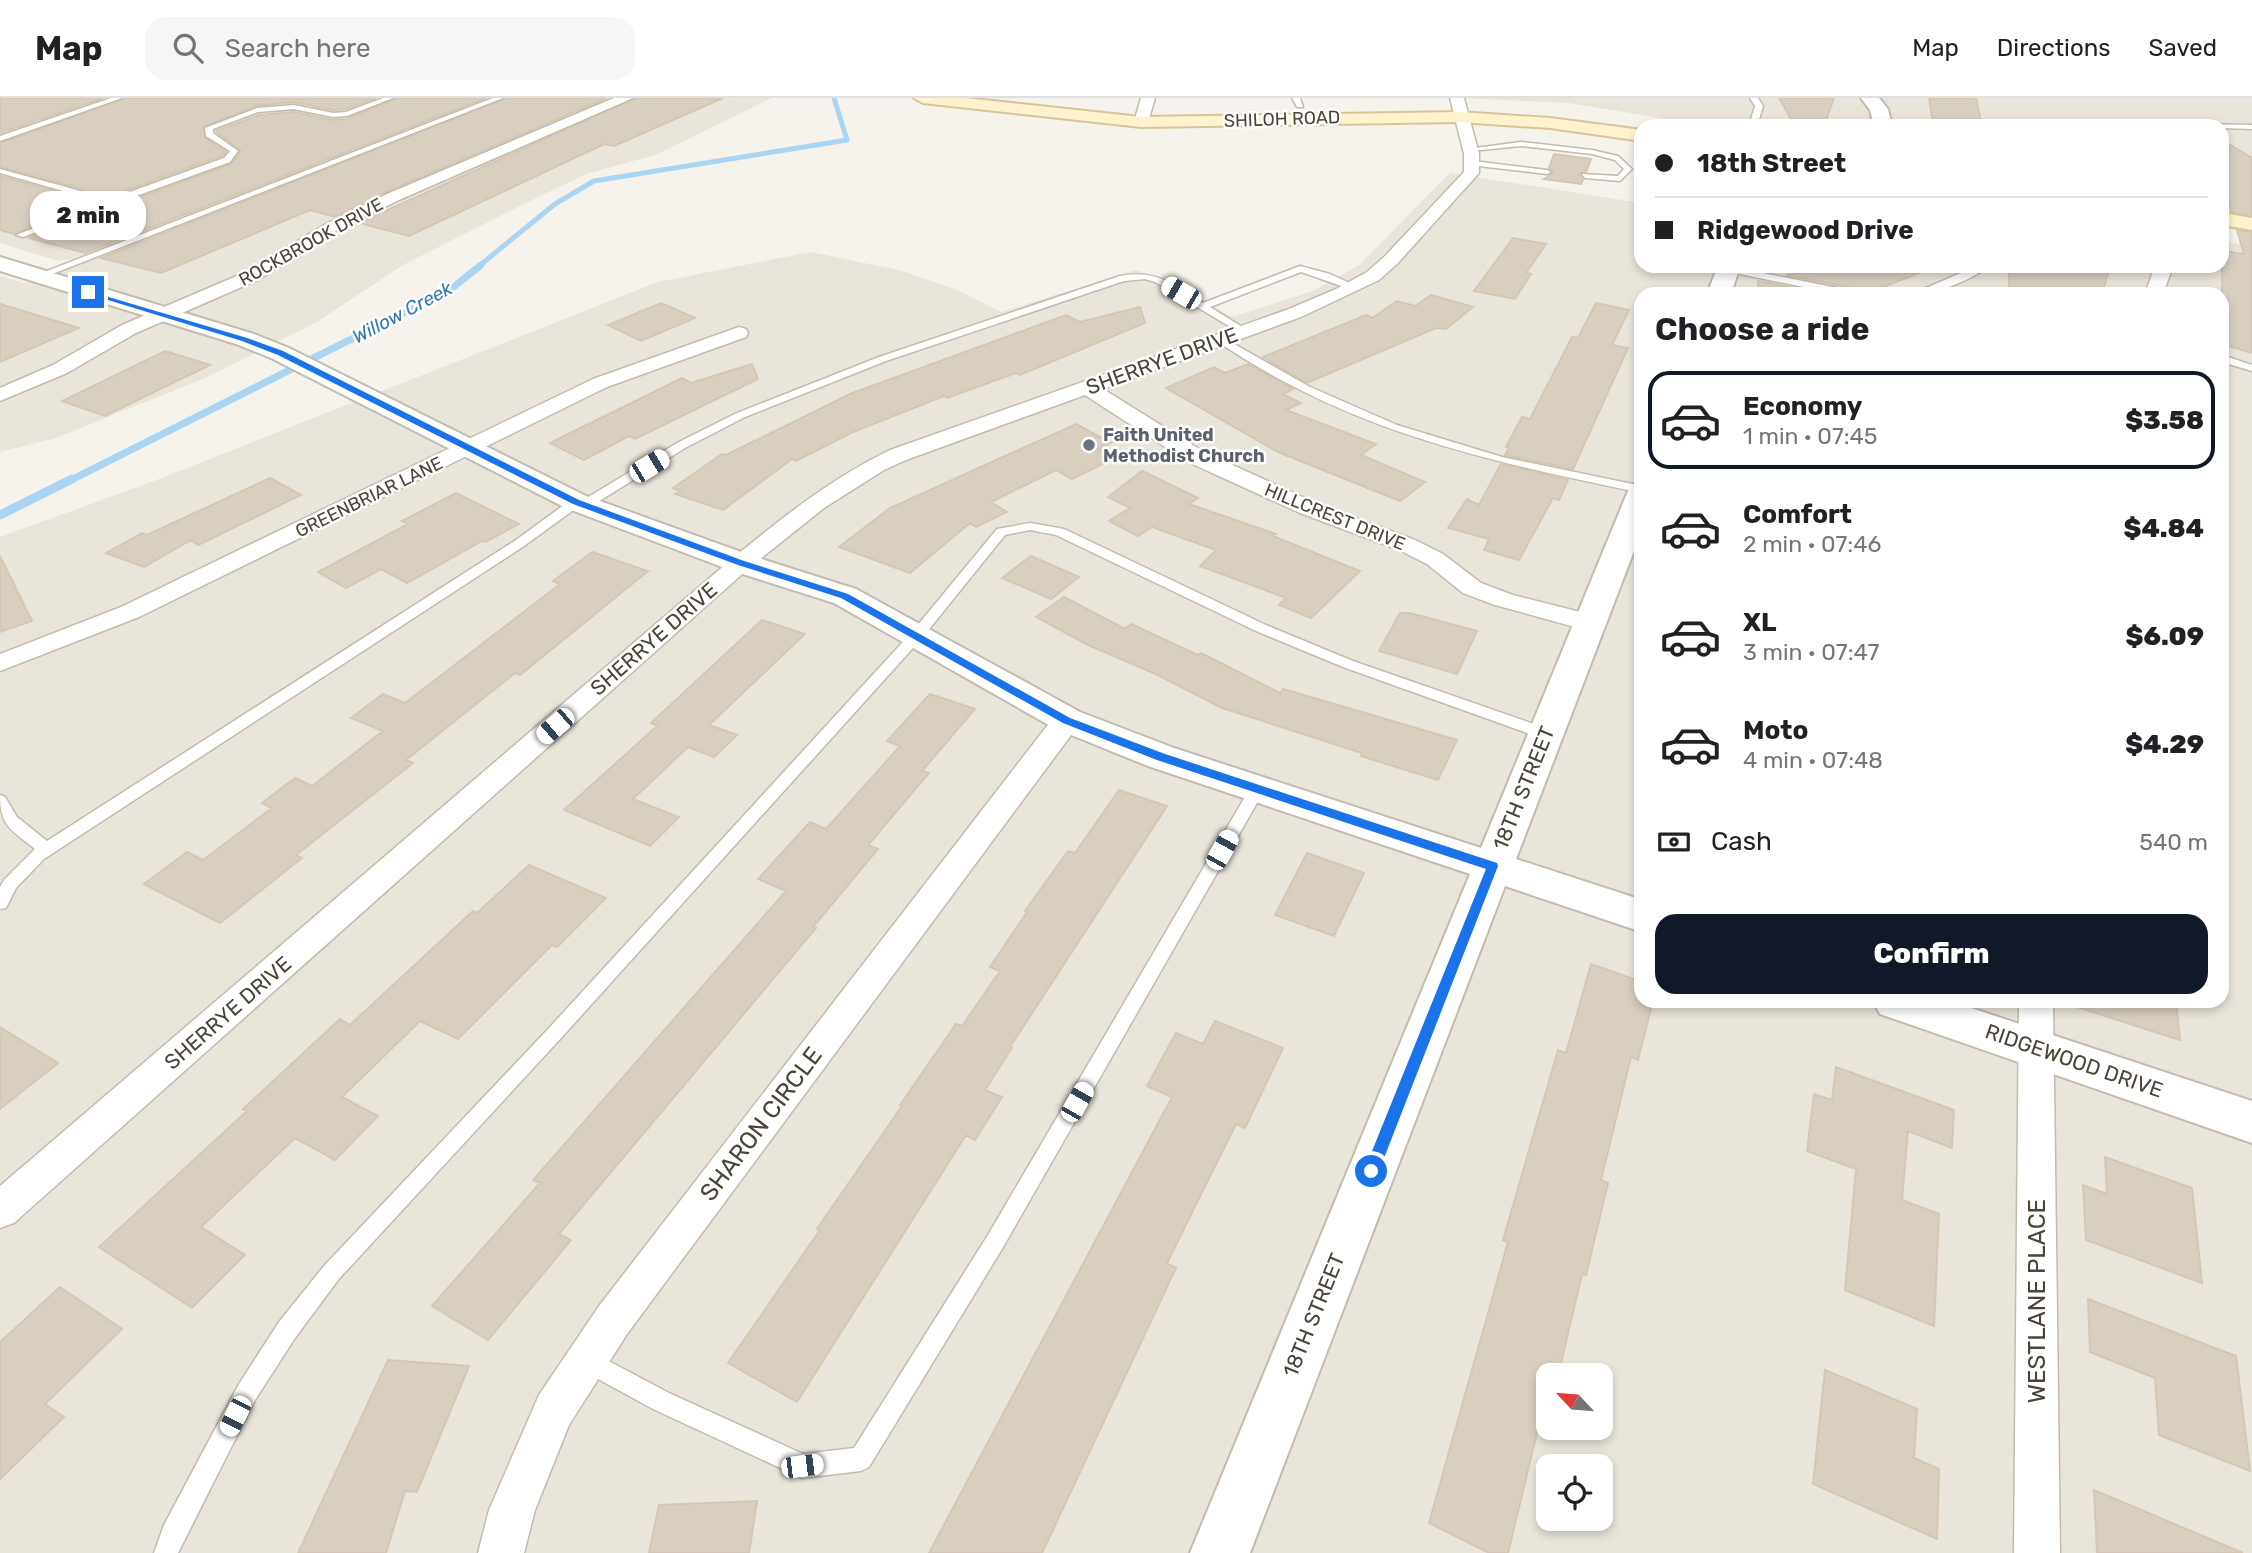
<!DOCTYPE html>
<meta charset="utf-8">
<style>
:root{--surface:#fff;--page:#f6f6f6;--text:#202124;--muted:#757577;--line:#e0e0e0;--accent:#111827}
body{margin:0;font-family:Rubik,sans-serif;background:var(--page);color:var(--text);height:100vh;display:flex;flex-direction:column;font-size:26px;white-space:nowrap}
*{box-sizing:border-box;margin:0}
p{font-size:23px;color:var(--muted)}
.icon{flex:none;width:38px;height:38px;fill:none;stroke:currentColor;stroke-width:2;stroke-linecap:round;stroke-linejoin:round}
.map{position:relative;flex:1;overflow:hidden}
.drawer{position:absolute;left:1634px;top:189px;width:595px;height:721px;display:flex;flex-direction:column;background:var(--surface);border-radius:21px;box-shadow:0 4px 10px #0003}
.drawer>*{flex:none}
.top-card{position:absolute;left:1634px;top:21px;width:595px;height:154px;border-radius:21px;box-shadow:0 4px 10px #0003;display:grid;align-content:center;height:154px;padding:0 21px;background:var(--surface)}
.needle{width:46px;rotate:296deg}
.tools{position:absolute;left:1536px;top:1265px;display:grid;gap:14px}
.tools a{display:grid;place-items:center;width:77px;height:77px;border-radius:14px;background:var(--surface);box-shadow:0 4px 10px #0003;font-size:35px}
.end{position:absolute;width:32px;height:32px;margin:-16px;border:9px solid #1a73e8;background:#fff;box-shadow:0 0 0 4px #fff}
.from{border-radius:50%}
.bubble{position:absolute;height:49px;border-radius:21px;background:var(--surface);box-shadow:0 4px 10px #0003;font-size:23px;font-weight:800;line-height:49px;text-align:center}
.car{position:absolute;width:21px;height:42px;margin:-21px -10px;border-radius:9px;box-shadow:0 0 5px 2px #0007;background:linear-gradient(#fff 24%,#345 0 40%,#fff 0 76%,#345 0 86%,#fff 0)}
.top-card b{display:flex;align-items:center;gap:24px;height:66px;font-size:26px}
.top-card b+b{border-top:2px solid var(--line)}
.top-card i{width:18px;height:18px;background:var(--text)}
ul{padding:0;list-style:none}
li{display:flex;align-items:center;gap:21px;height:98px;margin:0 14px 10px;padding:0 7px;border:4px solid transparent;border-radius:21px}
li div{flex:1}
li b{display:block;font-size:26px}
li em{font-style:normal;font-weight:800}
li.on{border-color:var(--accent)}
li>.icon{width:63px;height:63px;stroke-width:1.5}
h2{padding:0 21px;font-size:32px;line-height:84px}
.pay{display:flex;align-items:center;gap:18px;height:77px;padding:0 21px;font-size:26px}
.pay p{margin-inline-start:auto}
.button{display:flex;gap:14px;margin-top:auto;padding:14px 21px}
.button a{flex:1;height:80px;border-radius:21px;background:var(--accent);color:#fff;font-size:28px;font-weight:800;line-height:80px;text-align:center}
header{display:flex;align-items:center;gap:42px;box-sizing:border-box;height:98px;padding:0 35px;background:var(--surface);border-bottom:2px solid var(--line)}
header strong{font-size:33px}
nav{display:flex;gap:38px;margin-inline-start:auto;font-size:24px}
.search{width:490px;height:63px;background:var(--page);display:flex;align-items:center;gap:18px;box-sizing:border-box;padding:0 24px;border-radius:21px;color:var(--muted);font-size:26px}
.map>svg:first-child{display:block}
.residential{fill:#eae5da;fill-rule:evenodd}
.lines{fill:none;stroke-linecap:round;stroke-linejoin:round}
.stream-far2{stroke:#a9d4f2;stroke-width:5}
.stream-far1{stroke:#a9d4f2;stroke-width:7}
.stream{stroke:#a9d4f2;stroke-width:9}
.building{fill:#d8cfc1;stroke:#d3c7b4;stroke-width:2}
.service-casing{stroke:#c2bbae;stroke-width:3}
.minor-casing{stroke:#c2bbae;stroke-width:3}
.tertiary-casing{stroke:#c2bbae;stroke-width:4}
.secondary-casing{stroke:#d6c79b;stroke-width:4}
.service{fill:#fff;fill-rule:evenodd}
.minor{fill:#fff;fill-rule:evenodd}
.tertiary{fill:#fff;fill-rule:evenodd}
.secondary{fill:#fff3cd;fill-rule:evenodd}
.route{fill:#1a73e8}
.worship-dot{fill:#6b7280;stroke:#fff;stroke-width:2.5}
.labels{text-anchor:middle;stroke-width:5;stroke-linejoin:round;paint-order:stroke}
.far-street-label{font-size:18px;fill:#4b4439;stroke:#fff}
.far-worship-label{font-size:18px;font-weight:bold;fill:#5b616d;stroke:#fff;text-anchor:start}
.far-water-label{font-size:19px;font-style:italic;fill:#2e7ab2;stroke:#fff}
.street-label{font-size:21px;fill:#4b4439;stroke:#fff}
.near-street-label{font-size:24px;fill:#4b4439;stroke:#fff}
</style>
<header>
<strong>Map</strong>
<div class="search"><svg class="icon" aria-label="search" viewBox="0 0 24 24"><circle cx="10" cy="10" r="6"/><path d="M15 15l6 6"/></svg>Search here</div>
<nav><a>Map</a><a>Directions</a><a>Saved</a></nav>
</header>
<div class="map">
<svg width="2252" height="1455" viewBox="0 0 2252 1455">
<rect width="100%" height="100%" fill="#f6f3ec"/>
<!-- residential -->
<path class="residential" d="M0,0L492,1L772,0L655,57L586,76L524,106L403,167L317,224L203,281L56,340L0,354V178L24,185L450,17L77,160L58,163L0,145Z
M1461,0H2252V116L2223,112L2222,28H1709L1569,5Z
M1450,75L1635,104L1641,102L1642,168H2222L2223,143L2252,148V1455H0V439L154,383L658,184L811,154L903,173L957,192L1001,214L1135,172L1165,181L1232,219L1313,193L1359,167ZM1642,196H2222V903H1642ZM1549,1278H1601V1330H1549ZM1549,1368H1601V1421H1549Z"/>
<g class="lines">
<!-- stream-far2 -->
<path class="stream-far2" d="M479,168L555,106L594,83L847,42L834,0"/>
<!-- stream-far1 -->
<path class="stream-far1" d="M69,383L451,191L481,167"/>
<!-- stream -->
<path class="stream" d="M0,417L72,381"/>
</g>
<!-- building -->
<path class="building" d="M0,0H103L0,35Z
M125,0H376L345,11L333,12L294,4L256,8L203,29L205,40L226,54L222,58L110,98L0,69V45Z
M396,0H486L85,155L29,140L231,66L241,53L216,33L259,17L294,14L332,22L347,21Z
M506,0H607L386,94L335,119L310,112L161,175L101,160Z
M635,0H723L614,48L604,46L409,138L359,125Z
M1779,0H1834L1824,28H1795Z
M1929,0H1976L1982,28L1933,25Z
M2222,42L2252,60V117L2231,114L2222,85Z
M1554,56L1591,61L1586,74L1579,76L1583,82L1581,86L1544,81L1553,75L1549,70Z
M0,78L94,104L14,136L0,132Z
M2237,132L2252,134V255L2222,246V153L2244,156Z
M1513,140L1546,146L1526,175L1531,176L1515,201L1474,193Z
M1832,168H1931L1932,170L1865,196H1859L1853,190L1786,177Z
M2009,168H2110L2102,196H2009Z
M1758,183H1759L1825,196H1759Z
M1431,197L1473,209L1446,231L1436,230L1307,285L1263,259L1366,217L1372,220L1397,203L1415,208Z
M661,205L695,220L641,243L608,227Z
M1596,205L1629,212L1612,247L1628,250L1573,371L1505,357L1509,350L1506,349L1522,319L1530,321L1572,239L1578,240Z
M0,206L79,230L0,264Z
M1140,209L1145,225L1020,277L1016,275L947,300L944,298L853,334L796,363L792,361L723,412L675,396L680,393L673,390L722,356L726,357L850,296L1066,217L1080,224Z
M165,253L210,267L105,318L62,303Z
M752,266L758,281L635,341L629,338L584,362L550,345L682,280L691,285Z
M1248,266L1293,291L1283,296L1301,305L1286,312L1376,346L1361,357L1425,384L1400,403L1278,354L1166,290L1214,269L1225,275Z
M1076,326L1111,345L1098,351L1115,360L1072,381L1056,372L991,404L1007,414L976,429L970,425L910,475L839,449L890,410Z
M1501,366L1568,382L1559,402L1553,400L1519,462L1484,452L1489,441L1448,430L1467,401L1479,407Z
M1142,373L1198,400L1189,406L1276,436L1273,438L1360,473L1311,520L1279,507L1286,500L1200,468L1216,452L1152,429L1138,438L1109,423L1130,410L1108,399Z
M270,380L301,397L198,447L191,442L144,469L106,455L142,435L147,437Z
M456,395L519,426L485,444L482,443L407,485L381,471L346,490L318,474L408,426L402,423Z
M592,454L648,473L520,577L515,575L406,662L413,665L296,757L302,760L220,825L144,786L187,754L203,762L272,710L262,705L295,680L312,688L383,633L351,620L383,596L405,605L560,486L553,483Z
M0,458L32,523L0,534Z
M1031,458L1079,479L1051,501L1002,480Z
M1064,499L1125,531L1131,526L1198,557L1201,555L1280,595L1283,591L1457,642L1438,682L1361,658L1362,655L1222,610L1158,577L1088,547L1036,519Z
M1400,515H1410L1477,533L1457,576L1379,553Z
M762,522L805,536L709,627L737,637L714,659L688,649L633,701L679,719L650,748L564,712L657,628L651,625Z
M930,596L975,611L922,673L929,675L868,747L878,751L813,829L816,830L559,1136L571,1142L488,1242L432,1208L540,1085L533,1082L786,793L758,781L810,724L826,731L900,648L887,643Z
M1119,692L1167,708L1010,949L1012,950L985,992L1002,999L975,1042L966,1037L797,1304L728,1265L820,1132L817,1131L902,1008L900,1007L956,926L962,928L1000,873L990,869L1027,814L1025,813L1068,753L1075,755Z
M1307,755L1364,775L1334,838L1275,817Z
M529,767L606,800L557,849L552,847L458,941L420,923L342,999L378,1018L335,1062L295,1040L201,1129L245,1157L192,1210L99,1149L247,1013L243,1011L340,921L350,927L473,813L477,815Z
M1591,866L1642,884V903H1653L1638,962L1631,959L1601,1082L1608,1085L1586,1177L1582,1176L1558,1278H1549V1317L1542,1314L1508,1455H1489L1429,1425L1508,1144L1503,1142L1558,952L1566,955Z
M2078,903H2176L2180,942L2077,909Z
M1215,923L1283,950L1245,1030L1236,1026L1167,1165L1176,1170L1042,1455H929L1172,999L1147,988L1176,935L1203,946Z
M0,929L58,965L0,1011Z
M1836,969L1954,1012L1952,1050L1908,1033L1902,1102L1939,1116L1934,1228L1845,1192L1856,1071L1807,1053L1814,996L1832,1002Z
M2105,1059L2192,1090L2202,1185L2086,1142L2083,1087L2107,1096Z
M60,1189L122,1231L45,1306L64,1319L0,1381V1244Z
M2088,1201L2236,1258L2250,1373L2159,1337L2155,1280L2090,1254Z
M388,1262L469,1268L417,1394L405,1393L386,1455H298Z
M1825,1272L1917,1311L1914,1360L1939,1371L1937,1441L1813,1386Z
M2094,1392L2243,1455H2097Z
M757,1403L749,1455H649L659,1407Z"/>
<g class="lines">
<!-- service casing -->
<g class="service-casing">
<path id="service" d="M111,0H122L0,43V38Z
M383,0H393L347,18L333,19L294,11L258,14L213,31V35L238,53L230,64L23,139L16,137L102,104L0,75V71L110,101L224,60L230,53L206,38L205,30L257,10L294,7L333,15L346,14Z
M493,0H503L42,180L34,178Z
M1292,0H1300L1303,9H1297Z
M1750,0H1758L1763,8L1757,28H1749L1755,8Z
M2026,23L2252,27V31L2222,30V28H2017Z
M1521,44L1592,52L1618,58L1632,71L1620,83L1585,80L1582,76L1618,78L1624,71L1615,62L1592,56L1521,48L1471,53L1467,51Z
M1473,63L1547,72L1551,74L1547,76L1470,67Z
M1300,168L1330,176L1358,189L1350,191L1301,174L1210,209L1247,232L1249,234L1244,237L1155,184L1145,181L1124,183L886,263L745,319L685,350L588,410L579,408L524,448L44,761L16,790L6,810L0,811V789L4,782L35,751C12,732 0,729 0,697L5,699L17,719L47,743L516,442L572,401L582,403L677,345L737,315L879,259L1120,178C1156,171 1174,187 1203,205Z
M1728,168L1852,193L1857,196H1838L1725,173V169Z
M1977,168H1989C1969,183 1937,196 1912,196Z
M1222,239L1308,288L1397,327L1502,359L1642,388V395C1485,362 1354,335 1218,244L1217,242Z
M2222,257L2252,267V273L2222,264Z
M1030,425L1064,431L1266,527L1353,563L1551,632L1553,636L1551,640H1541L1343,569L1256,533L1056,437L1030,432L1005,437L922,540L562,939L338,1182L295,1240L255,1302L178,1455H154L164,1427L239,1286L279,1224L324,1168L550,929L912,534L997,431Z
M1257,686L1265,691L1002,1151L869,1369L861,1373L802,1380L653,1311L578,1270L575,1262L578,1254L586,1251L669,1295L803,1356L854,1350L988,1137L1252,687Z"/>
</g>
<!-- minor casing -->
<g class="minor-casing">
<path id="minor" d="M614,0H633L399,102L336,133L258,182L136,235L67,275L0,303V290L53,267L122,227L246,174L324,127L387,96Z
M1141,0H1155L1148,24L1141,28L1134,24Z
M1450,0H1464L1479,56V75L1397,166L1379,182L1301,219L1103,291L1204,354L1316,405L1415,442L1443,456L1481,485L1513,497L1600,519L1604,525L1600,531L1591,533L1582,531L1495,507L1463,495L1427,466L1399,452L1300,415L1188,364L1085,297L906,362L884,372L824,410L749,470L14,1125L0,1130V1088L733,460C783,419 832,380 890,352L1289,211L1336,191L1367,174L1385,158L1464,74V56Z
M2155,168H2173L2163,196H2145Z
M739,229L746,231L748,235L746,239L607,289L139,519L0,573V556L121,509L593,281Z
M1067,613L1077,615L1081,622L1077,629L627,1236L569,1327L535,1412L524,1455H478L489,1412L539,1297L599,1208L1057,615Z
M2019,903H2053L2060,1455H2014Z"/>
</g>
<!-- tertiary casing -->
<g class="tertiary-casing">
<path id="tertiary" d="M1861,0H1879L1888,11L1892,28H1874L1870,12Z
M0,159L254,236L289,250L586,398L752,458L856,491L1080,614L1174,650L1481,750L1628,393L1632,387L1642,384V432L1516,761L1642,802V834L1505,788L1250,1455H1190L1470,776L1148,668L1054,630L834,505L730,472L566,410L271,260L236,246L0,173Z
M1718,168H1740L1731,196H1707Z
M1873,903H1950L2252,1003V1045L1880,916Z"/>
</g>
<!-- secondary casing -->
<g class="secondary-casing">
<path id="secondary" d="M914,0H965L1141,19L1459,14L1550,20L1642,32V43L1550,30L1459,24L1141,29L923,5Z
M2222,115L2252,120V132L2222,127Z"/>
</g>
<!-- service -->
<use href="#service" class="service"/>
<!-- minor -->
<use href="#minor" class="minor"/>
<!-- tertiary -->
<use href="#tertiary" class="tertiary"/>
<!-- secondary -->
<use href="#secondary" class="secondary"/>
</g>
<!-- route -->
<path class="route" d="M85,192L247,240L283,253L579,402L744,463L848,496L1070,620L1165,656L1497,765L1498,768L1377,1078L1371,1080L1364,1073L1486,771L1157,662L1063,625L841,500L738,467L573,406L278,257L242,243L85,195Z"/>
<!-- markers -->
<circle class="worship-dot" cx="1089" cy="347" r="7"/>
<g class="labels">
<!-- far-street labels -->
<g class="far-street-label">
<text transform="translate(1282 21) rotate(-2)" y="6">SHILOH ROAD</text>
<text transform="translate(311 144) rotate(-29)" y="6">ROCKBROOK DRIVE</text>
<text transform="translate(369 399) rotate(-26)" y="6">GREENBRIAR LANE</text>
<text transform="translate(1335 419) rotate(22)" y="6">HILLCREST DRIVE</text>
</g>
<!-- far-worship labels -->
<g class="far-worship-label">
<text x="1103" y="343">Faith United<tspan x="1103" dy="21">Methodist Church</tspan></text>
</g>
<!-- far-water labels -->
<g class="far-water-label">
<text transform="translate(402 214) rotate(-28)" y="7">Willow Creek</text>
</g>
<!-- street labels -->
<g class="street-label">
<text transform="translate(1162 263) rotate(-20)" y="7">SHERRYE DRIVE</text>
<text transform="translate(654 541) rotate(-41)" y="7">SHERRYE DRIVE</text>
<text transform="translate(1524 690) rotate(-68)" y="7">18TH STREET</text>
<text transform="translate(228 915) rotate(-41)" y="7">SHERRYE DRIVE</text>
<text transform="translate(2074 963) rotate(19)" y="7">RIDGEWOOD DRIVE</text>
<text transform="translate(1314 1217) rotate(-68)" y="7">18TH STREET</text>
</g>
<!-- near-street labels -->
<g class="near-street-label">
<text transform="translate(761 1026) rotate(-53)" y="8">SHARON CIRCLE</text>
<text transform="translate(2037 1203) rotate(-90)" y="8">WESTLANE PLACE</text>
</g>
</g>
</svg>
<div class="tools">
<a><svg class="needle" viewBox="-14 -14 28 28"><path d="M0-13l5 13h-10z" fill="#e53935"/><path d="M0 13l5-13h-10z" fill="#757577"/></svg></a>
<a><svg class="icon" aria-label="locate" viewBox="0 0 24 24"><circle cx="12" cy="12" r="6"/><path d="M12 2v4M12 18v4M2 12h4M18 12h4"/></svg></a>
</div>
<i class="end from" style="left:1371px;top:1073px"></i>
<i class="end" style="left:88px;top:194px"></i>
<div class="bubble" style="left:30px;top:93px;width:116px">2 min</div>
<i class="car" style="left:1181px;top:195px;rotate:300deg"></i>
<i class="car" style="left:649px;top:368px;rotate:59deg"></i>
<i class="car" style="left:555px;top:628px;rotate:229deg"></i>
<i class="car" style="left:1222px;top:752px;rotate:29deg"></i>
<i class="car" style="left:1077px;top:1004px;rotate:30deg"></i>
<i class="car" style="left:235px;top:1318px;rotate:207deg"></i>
<i class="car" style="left:802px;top:1368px;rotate:83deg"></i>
<div class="top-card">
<b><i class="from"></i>18th Street</b>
<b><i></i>Ridgewood Drive</b>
</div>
<section class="drawer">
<h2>Choose a ride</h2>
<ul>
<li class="on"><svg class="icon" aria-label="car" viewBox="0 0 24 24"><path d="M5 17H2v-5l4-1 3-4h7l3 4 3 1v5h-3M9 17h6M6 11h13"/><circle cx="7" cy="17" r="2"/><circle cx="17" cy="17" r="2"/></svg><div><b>Economy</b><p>1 min · 07:45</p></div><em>$3.58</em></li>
<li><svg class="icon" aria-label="car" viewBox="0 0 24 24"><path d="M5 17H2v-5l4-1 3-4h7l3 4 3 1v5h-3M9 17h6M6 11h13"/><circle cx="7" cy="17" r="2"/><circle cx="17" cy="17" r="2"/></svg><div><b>Comfort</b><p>2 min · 07:46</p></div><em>$4.84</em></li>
<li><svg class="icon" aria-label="car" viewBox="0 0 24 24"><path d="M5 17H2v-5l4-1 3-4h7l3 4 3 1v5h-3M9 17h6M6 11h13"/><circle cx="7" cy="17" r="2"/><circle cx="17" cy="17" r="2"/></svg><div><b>XL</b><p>3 min · 07:47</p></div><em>$6.09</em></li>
<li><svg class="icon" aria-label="car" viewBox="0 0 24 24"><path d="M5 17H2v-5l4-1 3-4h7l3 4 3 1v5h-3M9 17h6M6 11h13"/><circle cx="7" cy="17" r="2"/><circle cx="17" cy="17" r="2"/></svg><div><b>Moto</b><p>4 min · 07:48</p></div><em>$4.29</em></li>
</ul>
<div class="pay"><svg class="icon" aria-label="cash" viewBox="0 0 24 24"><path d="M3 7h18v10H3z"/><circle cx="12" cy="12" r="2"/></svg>Cash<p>540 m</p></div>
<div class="button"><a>Confirm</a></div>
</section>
</div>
